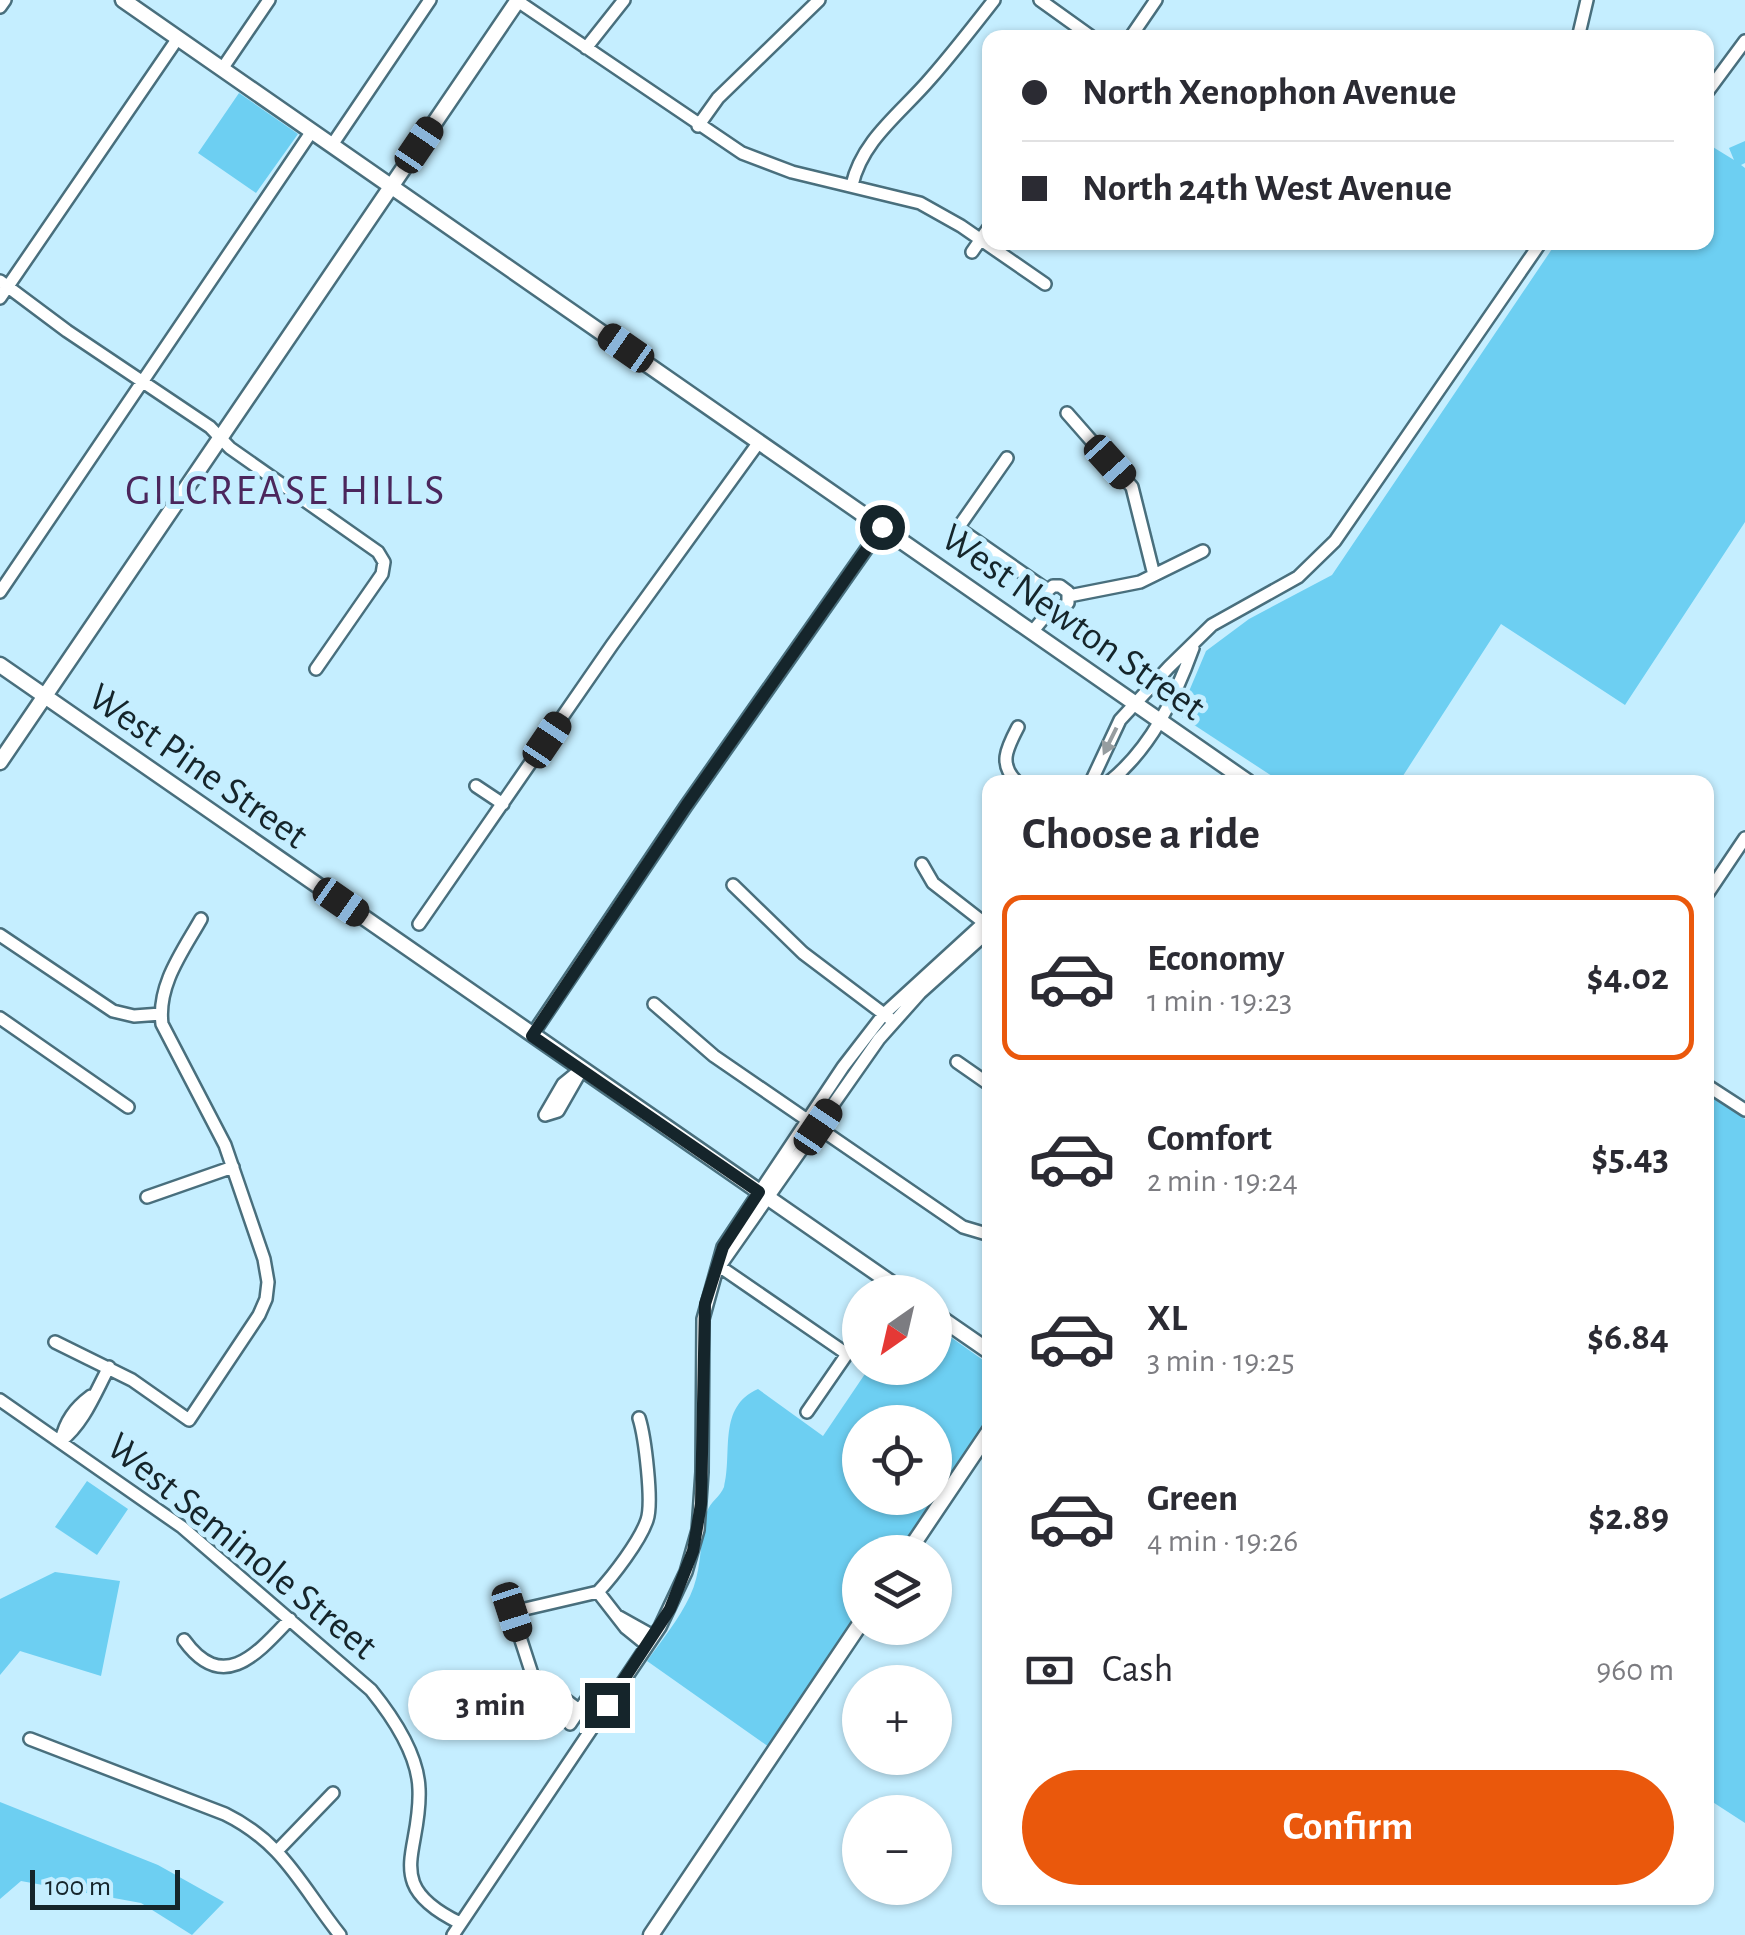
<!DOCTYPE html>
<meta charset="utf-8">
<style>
:root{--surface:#fff;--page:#f7f7f7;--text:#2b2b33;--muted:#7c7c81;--line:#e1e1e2;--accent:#ea580c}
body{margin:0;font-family:"Alegreya Sans",sans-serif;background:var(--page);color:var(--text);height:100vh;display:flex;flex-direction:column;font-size:38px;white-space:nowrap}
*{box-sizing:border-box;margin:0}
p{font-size:32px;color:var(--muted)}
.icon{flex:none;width:55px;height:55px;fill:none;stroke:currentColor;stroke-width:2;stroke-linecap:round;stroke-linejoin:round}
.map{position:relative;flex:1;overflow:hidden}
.drawer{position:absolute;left:982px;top:775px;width:732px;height:1130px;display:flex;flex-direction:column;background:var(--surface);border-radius:20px;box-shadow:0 2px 8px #0004}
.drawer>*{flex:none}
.guide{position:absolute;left:982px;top:30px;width:732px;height:220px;border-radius:20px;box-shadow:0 2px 8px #0004;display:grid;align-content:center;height:220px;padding:0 40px;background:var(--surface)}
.needle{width:65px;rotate:214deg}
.controls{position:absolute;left:842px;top:1275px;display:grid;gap:20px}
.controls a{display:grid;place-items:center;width:110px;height:110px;border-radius:50%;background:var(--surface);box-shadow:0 2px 8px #0004;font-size:50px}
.scale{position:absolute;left:30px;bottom:25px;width:150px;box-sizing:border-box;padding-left:10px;border:5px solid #15252b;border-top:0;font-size:28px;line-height:35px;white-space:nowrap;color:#15252b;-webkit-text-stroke:8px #c5eeff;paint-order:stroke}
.end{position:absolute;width:45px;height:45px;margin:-22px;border:12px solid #15252b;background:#fff;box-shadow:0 0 0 5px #fff}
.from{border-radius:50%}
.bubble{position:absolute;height:70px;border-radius:35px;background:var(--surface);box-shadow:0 2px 8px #0004;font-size:32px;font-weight:600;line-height:70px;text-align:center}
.car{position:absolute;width:30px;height:60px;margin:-30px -15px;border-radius:12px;box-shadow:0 0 8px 2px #0007;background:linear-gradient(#222 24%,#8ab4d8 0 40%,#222 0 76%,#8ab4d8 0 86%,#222 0)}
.guide b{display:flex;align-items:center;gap:35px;height:95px;font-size:38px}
.guide b+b{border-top:2px solid var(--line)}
.guide i{width:25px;height:25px;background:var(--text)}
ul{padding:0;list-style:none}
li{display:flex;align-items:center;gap:30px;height:165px;margin:0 20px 15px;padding:0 20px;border:5px solid transparent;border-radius:20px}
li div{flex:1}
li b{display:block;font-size:38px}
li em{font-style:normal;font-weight:600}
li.active{border-color:var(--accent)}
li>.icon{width:90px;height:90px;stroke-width:1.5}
h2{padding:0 40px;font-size:45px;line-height:120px}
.pay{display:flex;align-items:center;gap:25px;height:110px;padding:0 40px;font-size:38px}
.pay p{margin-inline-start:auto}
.cta{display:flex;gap:20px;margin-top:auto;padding:20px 40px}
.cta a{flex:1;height:115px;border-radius:60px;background:var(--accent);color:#fff;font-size:40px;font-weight:600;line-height:115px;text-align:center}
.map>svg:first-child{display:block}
.green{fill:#6dcff2;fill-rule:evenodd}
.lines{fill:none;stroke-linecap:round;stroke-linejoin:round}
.minor-casing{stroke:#496f7d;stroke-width:16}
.tertiary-casing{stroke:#496f7d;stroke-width:19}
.minor{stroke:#fff;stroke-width:11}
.tertiary{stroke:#fff;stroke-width:14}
.oneway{fill:#969da0}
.route{stroke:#15252b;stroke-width:12}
.labels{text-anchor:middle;stroke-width:10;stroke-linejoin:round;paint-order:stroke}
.street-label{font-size:40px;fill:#15252b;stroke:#c5eeff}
.neighbourhood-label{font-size:42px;letter-spacing:2.5px;fill:#4b265c;stroke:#c5eeff}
</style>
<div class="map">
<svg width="1745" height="1935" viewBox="0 0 1745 1935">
<rect width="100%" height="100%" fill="#c5eeff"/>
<!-- green -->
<path class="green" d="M239,93L298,134L256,193L198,153Z
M1745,141V163L1741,165L1745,168V522L1625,705L1501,624L1399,782H1281L1179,715L1206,651L1249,619L1332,575L1556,243L1708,242V144L1734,160L1729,148Z
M1708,1095L1745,1119V1823L1708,1799Z
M935,1326L990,1365V1423L902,1552H860V1613L769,1747L647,1661C662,1640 679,1619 690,1596C703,1569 699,1539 707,1512C710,1502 720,1497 724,1487C733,1453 717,1407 758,1389L823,1436L869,1368H935ZM860,1422H935V1498H860Z
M87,1481L128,1509L97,1555L55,1527Z
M55,1572L120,1581L101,1676L20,1651L0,1675V1599Z
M0,1802L158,1865L224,1902L192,1935L141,1903L21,1881L0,1899Z"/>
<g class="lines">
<!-- minor casing -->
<g class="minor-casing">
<path id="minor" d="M516,0L742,153L792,172L920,203L961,226L1045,284
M1040,0L1093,38
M0,7L5,0
M1130,38L1156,0
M1578,38L1587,0
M586,48L624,0
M222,69L269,0
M1708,91L1745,41
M698,126L718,98L819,0
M332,145L430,0
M852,185C862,140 901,113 930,79C952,54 973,27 994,0
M972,252L990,226
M0,281L67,331L210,427L230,448L378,552L384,562L382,574L316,669
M0,298L178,38
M1067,413L1132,487L1154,575
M1007,458L958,528L1047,590
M0,592L312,131
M1069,596L1140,582L1203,551
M1032,632L1052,608L1060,609L1068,603V592L1060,586H1053L1046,592V602L1052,608
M1017,782C998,764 1007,748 1018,727
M1091,782L1120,720L1169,667L1212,625L1298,577L1335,541L1541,242
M1109,782C1151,748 1175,698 1193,648
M476,786L503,804
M922,864L933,883L987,925
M733,885L803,953L889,1018
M1708,893L1745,838
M419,924L612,645L759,442
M0,935L113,1011L134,1016L161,1014
M654,1004L714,1056L963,1227L990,1235
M0,1018L128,1107
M532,1035L686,806L882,527
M957,1062L990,1085
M1708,1086L1745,1110
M545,1115L558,1111L582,1069
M545,1115L563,1084L579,1071
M147,1197L233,1167
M722,1263L879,1039L920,993L990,930
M719,1266L847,1354L807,1412
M55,1342L132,1380L189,1420L259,1315L266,1299L268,1282L264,1259L225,1145L162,1024C157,985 183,951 201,919
M0,1400L182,1527L371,1690C392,1716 418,1754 419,1789C422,1853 380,1884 460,1923
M61,1441C84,1423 95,1393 109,1367
M61,1441C65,1421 75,1408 91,1396
M598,1592L626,1628L647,1645
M506,1594L532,1674L579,1710
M512,1612L598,1592C613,1576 640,1541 647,1520C653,1503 645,1437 639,1418
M619,1617L653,1636
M184,1640C223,1694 257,1654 290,1619
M570,1724L589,1696
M30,1739L225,1814C284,1843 301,1886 340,1935
M278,1850L333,1793
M453,1935L660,1627L686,1572L698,1530L702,1472L703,1319L723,1247L843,1067L884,1014L990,917"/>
</g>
<!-- tertiary casing -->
<g class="tertiary-casing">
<path id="tertiary" d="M123,0L1248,782
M0,665L904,1292
M0,762L518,0
M935,1314L990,1352
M908,1552L990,1430
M651,1935L860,1624"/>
</g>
<!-- minor -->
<use href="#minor" class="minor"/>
<!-- tertiary -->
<use href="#tertiary" class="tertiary"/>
</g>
<!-- one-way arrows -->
<defs><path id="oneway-solid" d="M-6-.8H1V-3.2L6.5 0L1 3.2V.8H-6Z" transform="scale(2.5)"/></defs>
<use class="oneway" href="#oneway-solid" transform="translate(1110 741) rotate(116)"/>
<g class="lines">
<!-- route -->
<path class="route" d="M607,1705L670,1609L693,1551L701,1504L705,1304L723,1247L759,1192L532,1036L686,806L882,527"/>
</g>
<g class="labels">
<!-- street labels -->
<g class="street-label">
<text transform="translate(1074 621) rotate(35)" y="14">West Newton Street</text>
<text transform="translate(199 765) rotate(35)" y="14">West Pine Street</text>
<text transform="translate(243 1545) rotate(39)" y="14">West Seminole Street</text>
</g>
<!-- neighbourhood labels -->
<g class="neighbourhood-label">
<text x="286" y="504">GILCREASE HILLS</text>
</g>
</g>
</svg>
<div class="controls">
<a><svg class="needle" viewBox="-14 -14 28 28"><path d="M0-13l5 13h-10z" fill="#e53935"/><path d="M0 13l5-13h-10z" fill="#7c7c81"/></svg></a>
<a><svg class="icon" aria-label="locate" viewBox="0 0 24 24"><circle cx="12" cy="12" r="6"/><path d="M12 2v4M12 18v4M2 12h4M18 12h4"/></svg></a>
<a><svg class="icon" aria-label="layers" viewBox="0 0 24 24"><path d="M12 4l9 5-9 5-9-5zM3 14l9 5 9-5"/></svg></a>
<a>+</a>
<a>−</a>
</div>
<div class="scale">100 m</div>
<i class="end from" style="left:882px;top:527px"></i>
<i class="end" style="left:607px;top:1705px"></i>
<div class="bubble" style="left:408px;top:1670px;width:165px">3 min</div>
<i class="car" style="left:419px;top:145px;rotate:34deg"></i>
<i class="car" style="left:626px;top:348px;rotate:305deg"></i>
<i class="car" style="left:1110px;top:462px;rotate:138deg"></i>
<i class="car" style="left:547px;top:740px;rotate:34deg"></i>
<i class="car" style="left:341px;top:902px;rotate:125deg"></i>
<i class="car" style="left:818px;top:1127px;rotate:34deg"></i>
<i class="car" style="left:512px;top:1612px;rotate:162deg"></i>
<div class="guide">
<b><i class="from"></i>North Xenophon Avenue</b>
<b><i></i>North 24th West Avenue</b>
</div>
<section class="drawer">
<h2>Choose a ride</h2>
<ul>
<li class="active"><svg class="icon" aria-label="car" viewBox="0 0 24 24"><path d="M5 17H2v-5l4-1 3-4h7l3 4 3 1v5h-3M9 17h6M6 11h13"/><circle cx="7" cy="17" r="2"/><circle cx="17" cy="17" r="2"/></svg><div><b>Economy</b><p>1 min · 19:23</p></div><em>$4.02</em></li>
<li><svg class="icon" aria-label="car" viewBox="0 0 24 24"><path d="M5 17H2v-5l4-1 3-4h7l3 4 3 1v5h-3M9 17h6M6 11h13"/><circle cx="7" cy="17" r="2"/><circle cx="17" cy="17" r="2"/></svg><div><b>Comfort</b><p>2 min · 19:24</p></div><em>$5.43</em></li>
<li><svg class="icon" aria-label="car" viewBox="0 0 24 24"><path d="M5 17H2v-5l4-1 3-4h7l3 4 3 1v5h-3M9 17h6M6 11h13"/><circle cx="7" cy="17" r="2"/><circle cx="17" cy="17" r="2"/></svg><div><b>XL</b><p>3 min · 19:25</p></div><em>$6.84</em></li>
<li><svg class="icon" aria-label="car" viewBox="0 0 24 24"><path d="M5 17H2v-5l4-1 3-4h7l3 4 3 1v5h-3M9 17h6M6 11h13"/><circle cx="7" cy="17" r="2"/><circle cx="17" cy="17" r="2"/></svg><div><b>Green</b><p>4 min · 19:26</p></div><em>$2.89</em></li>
</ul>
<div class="pay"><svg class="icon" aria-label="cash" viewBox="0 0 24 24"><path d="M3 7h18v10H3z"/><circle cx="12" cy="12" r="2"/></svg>Cash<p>960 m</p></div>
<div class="cta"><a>Confirm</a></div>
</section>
</div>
